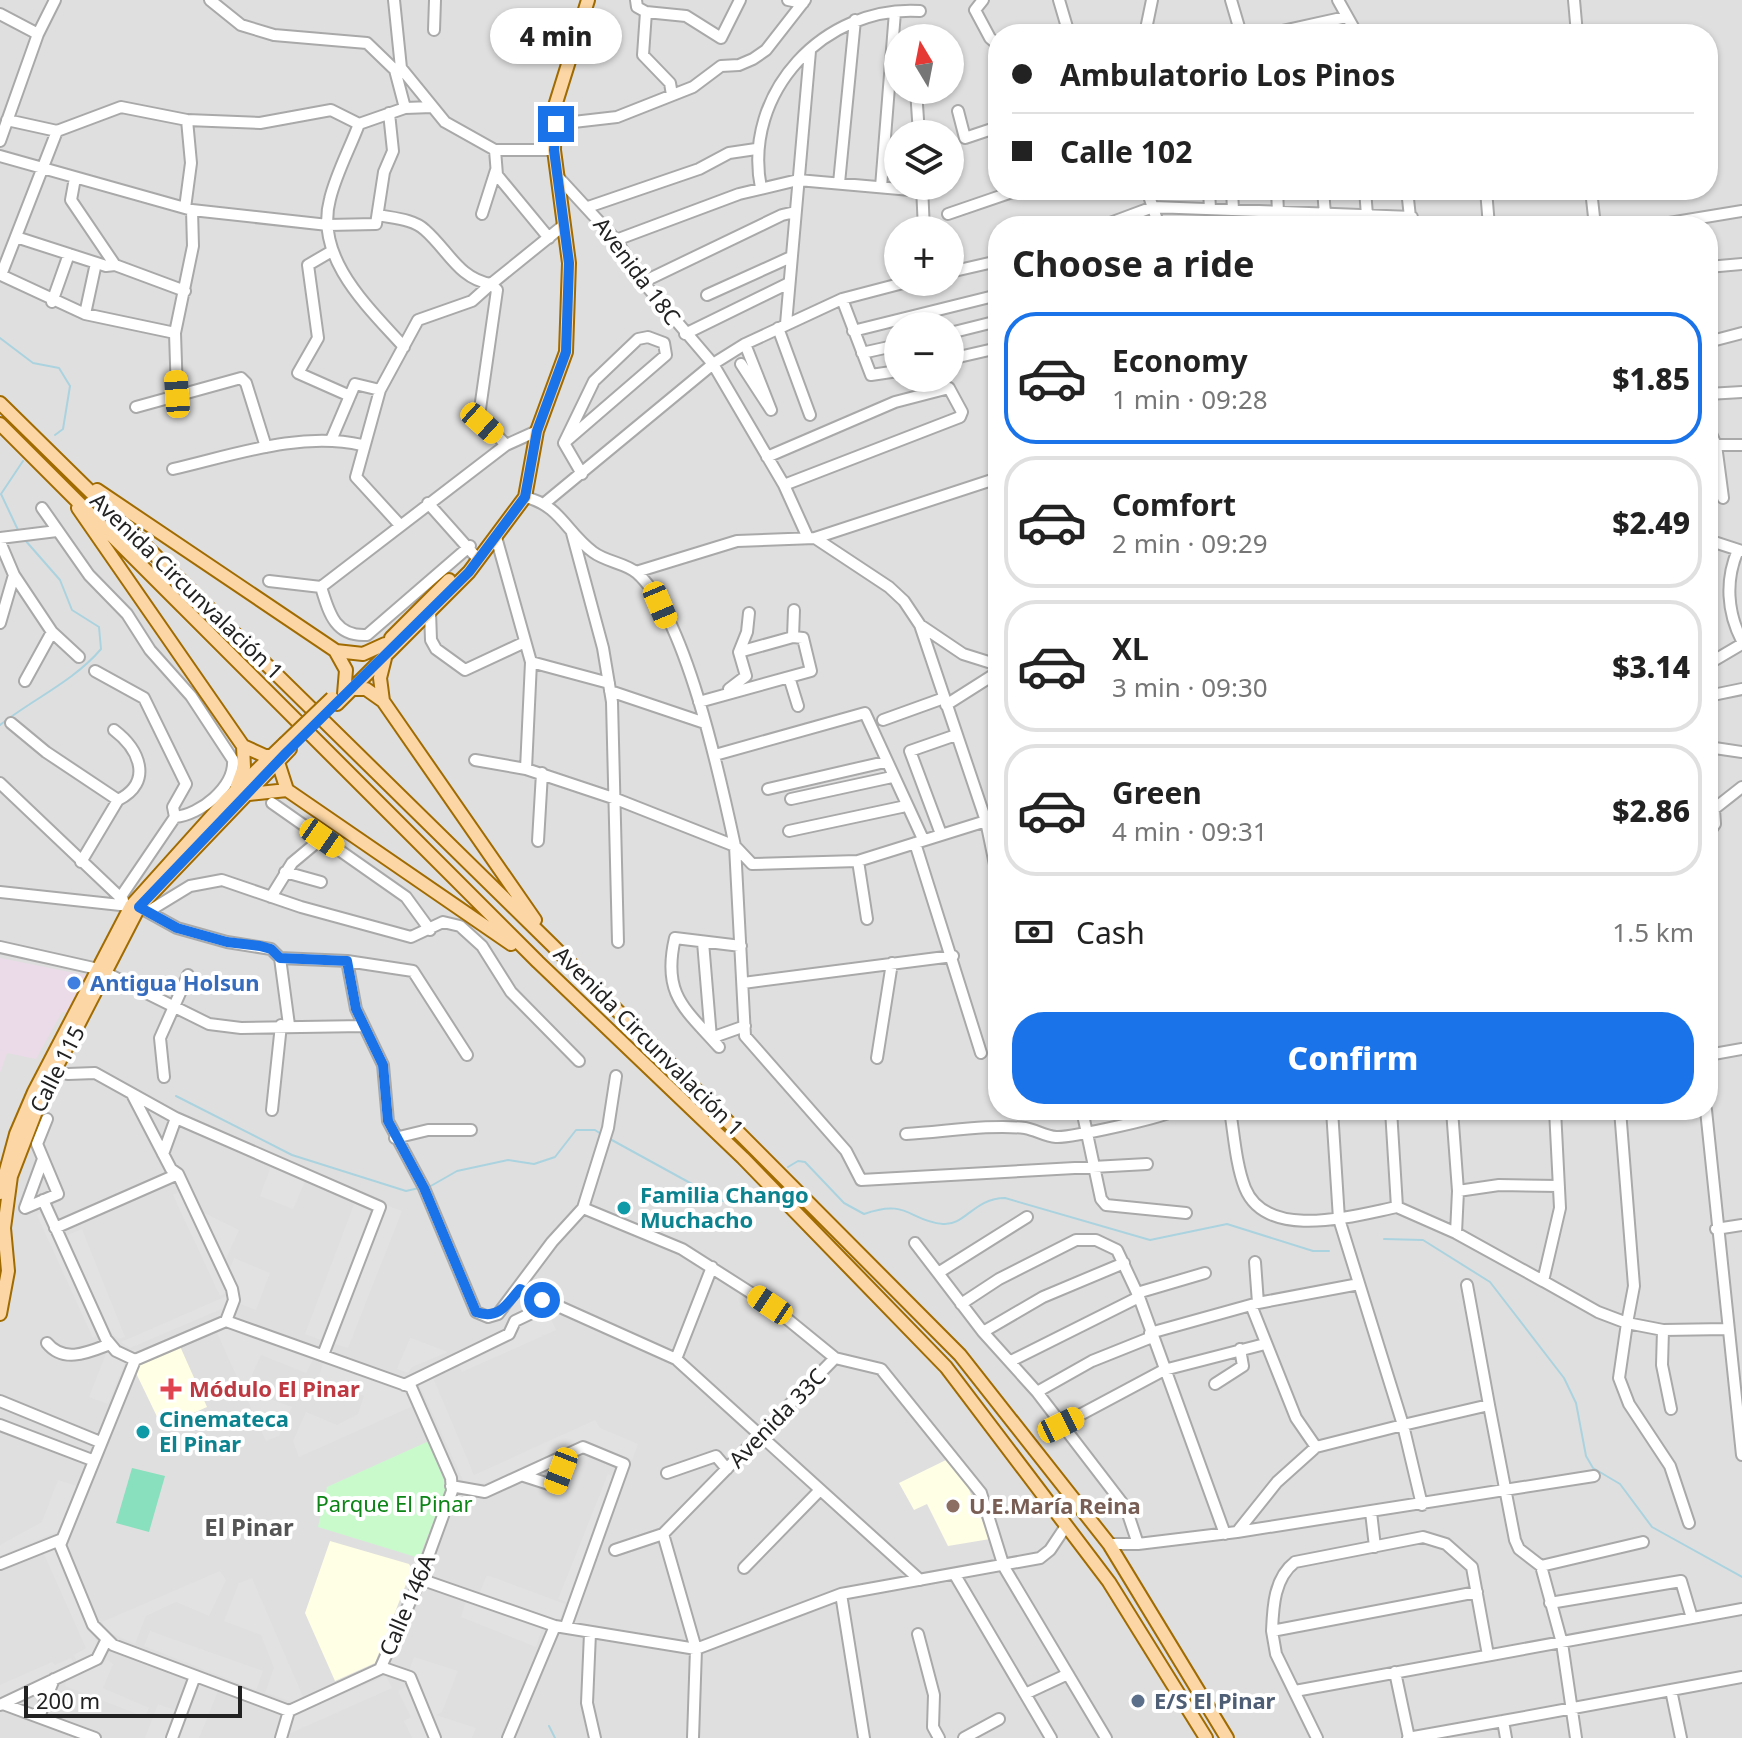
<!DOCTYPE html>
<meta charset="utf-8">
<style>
:root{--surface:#fff;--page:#f2f2f2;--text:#222;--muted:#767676;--line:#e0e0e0;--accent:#1a73e8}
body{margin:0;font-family:"Noto Sans",sans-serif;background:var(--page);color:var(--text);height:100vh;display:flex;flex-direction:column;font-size:30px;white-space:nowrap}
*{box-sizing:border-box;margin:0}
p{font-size:26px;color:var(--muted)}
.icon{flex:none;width:44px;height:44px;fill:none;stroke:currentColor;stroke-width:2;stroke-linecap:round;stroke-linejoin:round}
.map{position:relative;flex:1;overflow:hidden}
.sheet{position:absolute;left:988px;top:216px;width:730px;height:904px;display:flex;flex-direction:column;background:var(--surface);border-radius:32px;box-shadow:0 2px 6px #0004}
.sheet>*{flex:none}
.banner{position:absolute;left:988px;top:24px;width:730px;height:176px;border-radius:32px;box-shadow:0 2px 6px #0004;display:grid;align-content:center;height:176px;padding:0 24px;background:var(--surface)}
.needle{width:52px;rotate:350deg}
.buttons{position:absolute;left:884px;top:24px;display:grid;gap:16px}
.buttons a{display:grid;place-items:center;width:80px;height:80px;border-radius:50%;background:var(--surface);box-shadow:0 2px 6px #0004;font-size:40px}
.scale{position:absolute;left:24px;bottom:20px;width:218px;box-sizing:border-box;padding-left:8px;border:4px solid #222;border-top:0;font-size:22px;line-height:28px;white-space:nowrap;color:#222;-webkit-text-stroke:6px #fff;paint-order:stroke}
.end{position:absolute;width:36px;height:36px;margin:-18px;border:10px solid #1a73e8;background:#fff;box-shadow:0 0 0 4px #fff}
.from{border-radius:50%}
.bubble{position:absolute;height:56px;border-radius:28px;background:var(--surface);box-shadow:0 2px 6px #0004;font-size:26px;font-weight:800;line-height:56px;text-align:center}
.car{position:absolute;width:24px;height:48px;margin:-24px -12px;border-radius:10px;box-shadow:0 0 6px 2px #0007;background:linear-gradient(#f5c518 24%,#345 0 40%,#f5c518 0 76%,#345 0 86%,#f5c518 0)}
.banner b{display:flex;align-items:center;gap:28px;height:76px;font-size:30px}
.banner b+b{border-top:2px solid var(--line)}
.banner i{width:20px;height:20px;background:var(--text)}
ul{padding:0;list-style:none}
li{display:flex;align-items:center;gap:24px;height:132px;margin:0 16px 12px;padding:0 8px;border:4px solid var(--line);border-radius:32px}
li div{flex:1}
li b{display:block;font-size:30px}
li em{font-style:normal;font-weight:800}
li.active{border-color:var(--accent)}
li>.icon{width:72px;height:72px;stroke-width:1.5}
h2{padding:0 24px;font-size:36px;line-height:96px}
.pay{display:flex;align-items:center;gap:20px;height:88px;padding:0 24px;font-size:30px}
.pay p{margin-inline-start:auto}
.button{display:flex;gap:16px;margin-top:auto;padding:16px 24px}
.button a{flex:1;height:92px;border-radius:32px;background:var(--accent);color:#fff;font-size:32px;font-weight:800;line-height:92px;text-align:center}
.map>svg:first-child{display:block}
.residential{fill:#e0dfdf;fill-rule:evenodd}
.industrial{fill:#ebdbe8}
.education{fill:#ffffe5}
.park{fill:#c8facc}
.pitch{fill:#88e0be}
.parking{fill:#e2e2e2}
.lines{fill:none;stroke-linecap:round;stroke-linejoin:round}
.stream{stroke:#aad3df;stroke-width:2}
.minor-casing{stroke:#a9a9a9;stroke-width:14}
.major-casing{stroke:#a06b00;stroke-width:16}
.minor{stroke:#fff;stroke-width:10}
.major{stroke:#fcd6a4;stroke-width:12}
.major-bridge-casing{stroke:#a06b00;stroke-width:16;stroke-linecap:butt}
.major-bridge{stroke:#fcd6a4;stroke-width:12}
.route{stroke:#1a73e8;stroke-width:10}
.shop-dot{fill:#3f7fe0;stroke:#fff;stroke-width:3}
.culture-dot{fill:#0f9aa8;stroke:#fff;stroke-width:3}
.health-dot{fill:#e0444e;stroke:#fff;stroke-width:3}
.education-dot{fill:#8d6e63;stroke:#fff;stroke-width:3}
.service-dot{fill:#5c6f8a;stroke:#fff;stroke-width:3}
.labels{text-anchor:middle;stroke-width:8;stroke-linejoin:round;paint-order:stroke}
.street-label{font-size:22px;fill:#222;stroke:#fff}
.shop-label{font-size:22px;font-weight:bold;fill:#366cbe;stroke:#fff;text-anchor:start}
.culture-label{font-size:22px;font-weight:bold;fill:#0d838f;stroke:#fff;text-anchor:start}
.health-label{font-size:22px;font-weight:bold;fill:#be3a42;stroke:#fff;text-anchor:start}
.park-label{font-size:22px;fill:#0c8416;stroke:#fff}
.education-label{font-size:22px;font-weight:bold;fill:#785e54;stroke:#fff;text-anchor:start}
.service-label{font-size:22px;font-weight:bold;fill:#4e5e75;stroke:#fff;text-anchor:start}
.neighbourhood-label{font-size:24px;font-weight:bold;fill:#555;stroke:#fff}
</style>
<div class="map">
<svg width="1742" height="1738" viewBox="0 0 1742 1738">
<rect width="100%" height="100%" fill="#f2efe9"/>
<!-- residential -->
<path class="residential" d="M0,0H1742V1738H0ZM998,34H1708V190H998ZM898,38H950V90H898ZM898,134H950V186H898ZM998,226H1708V1110H998ZM898,230H950V282H898ZM898,326H950V378H898Z"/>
<!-- industrial -->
<path class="industrial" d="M0,958L89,976L69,1013L62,1012L36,1059L7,1053L0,1073Z"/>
<!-- education -->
<path class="education" d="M179,1344L207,1407L162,1427L135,1371L138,1362Z
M946,1460L967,1485L990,1539L948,1546L927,1504L914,1510L899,1483Z
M330,1541L409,1564L412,1569L375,1663L335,1681L305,1613Z"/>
<!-- park -->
<path class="park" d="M429,1441L447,1488L419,1558L318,1527L327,1487Z"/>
<!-- pitch -->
<path class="pitch" d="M132,1468L165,1476L149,1532L116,1523Z"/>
<!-- parking -->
<path class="parking" d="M271,1166L306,1179L293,1209L260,1196Z
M184,1189L229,1292L220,1296L173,1195Z
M355,1202L372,1208L321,1340L305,1334Z
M386,1205L402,1211L348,1348L332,1343Z
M44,1211L100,1334L93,1338L37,1215Z
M202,1212L239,1230L226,1259Z
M82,1229L125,1337L119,1339L109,1331L67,1235Z
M234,1258L270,1273L256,1310L238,1303L240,1295L230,1268Z
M229,1295L226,1307L130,1348L121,1342Z
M548,1313L556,1330L462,1372L457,1363L516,1335L515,1326Z
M229,1327L315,1356L306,1373L261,1355L252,1375L259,1395L292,1407L279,1436L266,1441L217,1333Z
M410,1338H411L448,1352L412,1367L408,1373L397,1369Z
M107,1351L126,1359L108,1404L89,1397Z
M324,1360L405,1390L413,1406L299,1457L293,1441L306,1412L337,1425L358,1414L364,1396L319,1377Z
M432,1375L474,1475L595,1420L600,1428L638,1444L632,1460L586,1441L491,1482L476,1484L463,1480L419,1384Z
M608,1474L616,1478L569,1603L558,1599Z
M58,1480L77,1486L59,1531L0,1556V1545L42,1522Z
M55,1545L99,1647L93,1656L78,1665L74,1655L86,1648L43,1552Z
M220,1571L226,1580L209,1616L176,1602L146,1616L135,1644L106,1631L102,1622Z
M487,1575L565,1604L559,1621L480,1592Z
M252,1578L304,1699L295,1703L265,1693L274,1668L261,1635L224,1621L239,1583Z
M466,1601L542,1629L536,1647L461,1617Z
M150,1631L263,1671L256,1690L144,1646Z
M414,1657L458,1671L442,1712L436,1715L476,1728L472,1738H442L415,1676L409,1671Z
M71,1658L75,1666L0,1701V1685L52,1662L55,1665Z
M108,1660L113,1664L103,1688L149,1708L145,1717L65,1686L66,1681Z
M386,1676L392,1688L291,1733L288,1727L295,1715Z
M199,1684L218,1691L199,1738H179Z
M408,1686L431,1738H412L404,1721L411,1717L398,1691Z
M158,1704L177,1711L167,1738H145Z"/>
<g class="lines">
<!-- stream -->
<path class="stream" d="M0,338L33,363L59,368L70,386L63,429L55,435
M18,530L1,494L23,461
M0,725C33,699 74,681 101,649L99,627L72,610L60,580L25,540
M176,1096L292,1155L406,1191L419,1188
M610,1139L723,1201L742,1204L757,1194
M788,1167L798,1161L805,1162L844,1203L864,1214C908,1198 909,1221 943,1224C965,1226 974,1198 1005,1198L1150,1240L1227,1224L1313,1251H1329
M429,1187L457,1171L508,1160L534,1164L555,1157L576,1130H595L601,1134
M1384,1239L1423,1240L1490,1282L1564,1378L1576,1403L1586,1456L1593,1468L1620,1484L1652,1527L1742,1577
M549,1726L555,1738"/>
<!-- minor casing -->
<g class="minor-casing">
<path id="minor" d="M210,0L241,25L274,35L367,43L395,70L405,108
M394,0L401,68L445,122L495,150H554
M636,0L637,7L646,12L643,55L670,83L672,95
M788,0L803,3
M983,0L975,10L990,38L998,45
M1059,0L1069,34
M1231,0L1241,34
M1338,0L1357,34
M1574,0L1577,34
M646,12L686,16L721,38L740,0
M0,14L38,34
M434,30L435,0
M1145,34L1152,0
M1269,34L1346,17
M916,90L919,134
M958,111L965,138L998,127
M7,120L57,131L121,107L187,120L260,123L331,110L359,124
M556,124L617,117L693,87L721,66L739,65L753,59L766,50L805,0
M57,131L1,275L85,314L175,333
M0,141L38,34L55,0
M495,150L497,175L549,238
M0,156L192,210L328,225L376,224L384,172L393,151L389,113
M75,178L71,200L115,265L185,291
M559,178L616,240L643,282L713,364L784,485L808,538
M839,183L855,20
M922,186L924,230
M881,187L895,12
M761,188C742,93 824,5 920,11
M1147,190L1159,226
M1209,190L1210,209
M1232,190L1233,210
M1277,190L1278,212
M1323,190L1325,214
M1365,190L1367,215
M1407,190L1411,226
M1486,190L1489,226
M1591,190L1595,226
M588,207L699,169L729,153L756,149
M185,208L191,163L187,120
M482,214L496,170
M948,214L1018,190
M378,215C392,218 414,219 425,230C448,250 459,279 491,284
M1102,226L1153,207L1412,217
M1651,226L1742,211
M16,237L106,266L115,265
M616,240L739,194L798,180L922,191
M332,251L308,265L318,338L298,373L350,396
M1708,267L1742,264
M950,272L998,261
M643,282L782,215L795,212
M707,295L791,257
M842,299L871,375L898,371
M52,302L69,254
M85,314L96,263
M786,324L810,51
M778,328L810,415
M853,331L998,295
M950,333L998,321
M685,334L789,283
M648,337L664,343L666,355L564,443L594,381L638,339Z
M1708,342L1742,333
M404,347C369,308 314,258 330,199C336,174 350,148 359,124L405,108L432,107
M862,353L898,345
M950,359L998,348
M741,364L771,410L745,344
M177,394L175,333L193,246L192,210
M1708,394L1742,392
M136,407L241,378L246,383L266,447
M1708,427L1716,445L1723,498
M332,438L355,384L380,390
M564,443L582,474
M506,445L479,416L497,290L491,284L564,225
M1716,445H1742
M767,457L895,402L949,388L962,412L960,417L784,485
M173,469C234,455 300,431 362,445
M525,497C560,505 566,532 593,552C606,562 626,563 637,573C686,616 721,781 735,846L752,864L858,861L986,821
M546,502L713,364L745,344L842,299L907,282
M428,503L477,558
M42,508L89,575L127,614L150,650L191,696L233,760C235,787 200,815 175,817
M399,524L356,477L380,390L418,320L472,301L491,284
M572,533L603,648L612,702L618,942
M496,537L531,662L526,769L616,799L735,846L745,1036L846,1151L861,1180L1147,1164
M0,538L57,531
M815,538L998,478
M1708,540L1742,551
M0,542L14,575L0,623
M1738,550C1725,580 1727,612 1742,641
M636,572L737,541L815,538L889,587L904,601L920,625L986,821L998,879
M14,575L52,632L79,657
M269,581L321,587L506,445L537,431
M321,587C329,613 335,637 367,635L470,546
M430,611L431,640L436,649L465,670L525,642
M920,625L963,654L998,665
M739,652L793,637L794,610
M531,662L609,683
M1708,664L1742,644
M95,671L144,698L186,784L173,807L175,817L120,898
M789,677L798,706
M25,681L52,632
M729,689L746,676L739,652L747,632L749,613
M610,691L705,723
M1708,696L1742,689
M699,702L811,671L803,638L793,637
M946,705L998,672
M883,720L944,698
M11,723L46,752L118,800L81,862
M114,730C139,749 154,782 118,800
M1708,747L1742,752
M715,755L865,713L923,839
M475,760L526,769
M0,783L123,900
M768,789L885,762
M791,799L892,777
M272,803L406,897L430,930
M789,831L906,806
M941,834L910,751L956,735
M1708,834L1715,824L1714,809L1742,787
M538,841L542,773
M915,843L981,1053
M858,861L867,919
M285,872L321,882
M0,892L139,907L177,928L227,942L271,949L280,958L289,1025
M271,897L292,863L322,838
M149,911L190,886L222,880L301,907L411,937L443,922L460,926L482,946L511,992L579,1061
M703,942L711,1038L745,1026
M0,947L98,969L209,1024L241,1028L364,1026
M280,958L347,961L413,971L467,1055
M347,961L356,1009L383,1065L388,1121L424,1188L476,1312L488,1317L498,1314L552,1242L583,1208
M743,983L953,956
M719,1047C684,1008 662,994 675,938L741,946
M1708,1055L1742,1049
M877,1058L892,963
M68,1074L95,1073L176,1118L380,1207L323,1355
M616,1076L608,1128L583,1208L682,1249L770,1305L835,1358L663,1534L696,1649L693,1738
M164,1077L160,1038L188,975
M133,1096L171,1169L178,1174L232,1289L234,1300L226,1321
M272,1110L281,1025
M1068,1110L1083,1112
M1082,1110L1101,1199L1106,1205L1186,1213
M1230,1110C1234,1135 1236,1165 1245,1188C1267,1242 1356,1215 1397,1207
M1391,1110L1397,1207L1456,1233
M1452,1110L1458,1191L1456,1233L1543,1281
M1555,1110L1560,1208L1543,1281L1598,1312L1627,1323L1619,1378L1629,1404L1670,1466L1689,1523
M1620,1110L1634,1286L1627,1323L1663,1330L1727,1329
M1706,1110L1742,1455
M906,1134C944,1132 988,1124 1025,1128C1036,1130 1045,1136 1056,1137C1070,1138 1170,1116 1175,1110
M395,1138L428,1130H471
M163,1154L176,1118
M43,1159L25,1208L58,1194L37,1144L47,1119
M1458,1191L1499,1185L1559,1186
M43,1200L106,1339L116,1351L135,1360
M1027,1217L938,1273L983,1332L1037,1392L1126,1508L1138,1544
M55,1228L178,1174
M1716,1229L1742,1225
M915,1243L938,1273
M1255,1262L1258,1303
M520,1289L676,1359L920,1580
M1137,1293L1205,1273
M961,1304L999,1279L1076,1240H1096L1117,1250L1139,1297L1225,1534
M226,1321L411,1387L451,1478L452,1491L418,1584L380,1669L289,1711L113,1645L93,1625L60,1545L135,1360Z
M1663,1330L1662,1365L1671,1409
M983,1332L1043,1297L1124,1263
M1150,1333L1258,1303L1359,1284
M47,1343C64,1364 89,1352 110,1344
M835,1358L881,1369L981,1493L1004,1567L1106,1738
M676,1359L712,1267
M1011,1361L1139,1297
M1215,1384L1243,1366L1240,1349
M404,1385L509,1334L515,1321L538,1310
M1037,1392L1092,1361L1152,1337
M0,1401L100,1442
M1489,1405L1515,1540L1519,1549L1541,1566L1562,1643L1576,1738
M0,1425L92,1460
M1061,1425L1164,1370L1265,1344
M1316,1447L1403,1425L1339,1219L1332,1110
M667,1473L716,1456L727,1469
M524,1476L555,1486L567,1455
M451,1486L485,1492L583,1447L624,1464L566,1626
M1422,1505L1403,1425L1489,1405L1467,1285
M1371,1512L1375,1547
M1237,1532L1277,1482L1316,1447L1296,1418L1251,1305
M1109,1544H1138L1237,1532L1594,1476
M615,1550L663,1534
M0,1564L60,1540
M1541,1566L1643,1542
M744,1568L820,1490
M955,1575L1051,1738
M420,1579L555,1626L696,1649L841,1594L1040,1558L1050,1550L1066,1526
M841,1594L864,1738
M1550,1603L1681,1581L1692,1618
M1272,1631C1273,1607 1274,1578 1295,1562L1423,1537L1446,1544L1472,1567L1488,1655
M590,1633L587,1703L595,1738
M918,1634L934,1695L933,1727L939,1738
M381,1667L410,1677L435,1738
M1395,1672L1409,1738
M1295,1691L1742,1609
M1025,1694L1068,1674
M3,1704L95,1738
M0,1705L97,1659L107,1639
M39,1717L54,1679
M1503,1721L1671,1690
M172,1738L195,1676
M281,1738L289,1711
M508,1738L555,1626
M964,1738L999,1719
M1317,1738L1276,1654L1272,1631L1477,1592
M1408,1738L1503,1721L1506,1738
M1681,1738L1671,1690L1742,1677"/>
</g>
<!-- major casing -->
<g class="major-casing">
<path id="major" d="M0,403L553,946L960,1355L1109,1544L1227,1738
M0,424L538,962L743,1158L946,1367L1109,1582L1206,1738
M97,490L336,651L363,654L385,644
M78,508L243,746L265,756H276
M391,638L449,580
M336,652L346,670L344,694
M348,689H366L383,701L535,920
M383,701L380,678L385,658
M337,704L469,572L525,497L537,431L566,352L569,263L554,150L555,106L588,0
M277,759L287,790L511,944
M237,786L244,767L243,746
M249,794L287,790
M0,1193L16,1134L34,1092L131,906L228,798L284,744
M0,1314L8,1271L4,1228L11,1176L43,1093L139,907L290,749"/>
</g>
<!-- minor -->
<use href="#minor" class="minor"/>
<!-- major -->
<use href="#major" class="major"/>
<!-- major-bridge casing -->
<g class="major-bridge-casing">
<path id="major-bridge" d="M284,744L332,698"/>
</g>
<!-- major-bridge -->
<use href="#major-bridge" class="major-bridge"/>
</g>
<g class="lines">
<!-- route -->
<path class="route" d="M542,1300L520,1289C506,1305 499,1320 476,1312L424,1188L388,1121L383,1065L356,1009L347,961L280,958L271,949L260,946L227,942L177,928L139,907L286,753L469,572L525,497L537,431L566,352L569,263L554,150L556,124"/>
</g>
<!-- markers -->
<circle class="shop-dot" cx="74" cy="983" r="8"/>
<g class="culture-dot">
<circle cx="624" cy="1208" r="8"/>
<circle cx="143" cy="1432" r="8"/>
</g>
<path class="health-dot" d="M167 1377h8v8h8v8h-8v8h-8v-8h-8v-8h8z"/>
<circle class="education-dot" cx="953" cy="1506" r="8"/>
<circle class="service-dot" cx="1138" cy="1701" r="8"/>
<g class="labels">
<!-- street labels -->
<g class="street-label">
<text transform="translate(637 271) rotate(53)" y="8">Avenida 18C</text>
<text transform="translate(187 586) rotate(44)" y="8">Avenida Circunvalación 1</text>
<text transform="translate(649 1041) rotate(45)" y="8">Avenida Circunvalación 1</text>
<text transform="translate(57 1069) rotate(-63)" y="8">Calle 115</text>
<text transform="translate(777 1418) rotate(-46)" y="8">Avenida 33C</text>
<text transform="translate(407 1605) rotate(-67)" y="8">Calle 146A</text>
</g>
<!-- shop labels -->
<g class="shop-label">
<text x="90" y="991">Antigua Holsun</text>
</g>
<!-- culture labels -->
<g class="culture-label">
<text x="640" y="1203">Familia Chango<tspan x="640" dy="25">Muchacho</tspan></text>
<text x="159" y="1427">Cinemateca<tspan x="159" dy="25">El Pinar</tspan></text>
</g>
<!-- health labels -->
<g class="health-label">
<text x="189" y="1397">Módulo El Pinar</text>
</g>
<!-- park labels -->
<g class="park-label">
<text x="394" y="1512">Parque El Pinar</text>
</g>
<!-- education labels -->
<g class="education-label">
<text x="969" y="1514">U.E.María Reina</text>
</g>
<!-- service labels -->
<g class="service-label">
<text x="1154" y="1709">E/S El Pinar</text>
</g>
<!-- neighbourhood labels -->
<g class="neighbourhood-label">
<text x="249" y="1536">El Pinar</text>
</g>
</g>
</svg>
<div class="buttons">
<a><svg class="needle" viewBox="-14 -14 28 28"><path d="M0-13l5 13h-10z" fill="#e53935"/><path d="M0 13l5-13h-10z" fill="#767676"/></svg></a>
<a><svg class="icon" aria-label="layers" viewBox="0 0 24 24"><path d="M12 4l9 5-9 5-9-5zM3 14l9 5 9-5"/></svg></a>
<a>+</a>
<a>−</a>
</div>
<div class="scale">200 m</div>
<i class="end from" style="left:542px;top:1300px"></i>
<i class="end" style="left:556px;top:124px"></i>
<div class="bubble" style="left:490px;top:8px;width:132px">4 min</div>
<i class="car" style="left:177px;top:394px;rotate:356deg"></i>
<i class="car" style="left:482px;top:423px;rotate:132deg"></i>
<i class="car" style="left:660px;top:605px;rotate:157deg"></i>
<i class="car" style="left:322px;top:838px;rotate:125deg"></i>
<i class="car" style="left:770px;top:1305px;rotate:304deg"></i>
<i class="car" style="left:1061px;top:1425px;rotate:64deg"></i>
<i class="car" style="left:561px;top:1471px;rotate:201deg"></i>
<div class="banner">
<b><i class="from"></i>Ambulatorio Los Pinos</b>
<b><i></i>Calle 102</b>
</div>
<section class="sheet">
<h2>Choose a ride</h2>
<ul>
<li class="active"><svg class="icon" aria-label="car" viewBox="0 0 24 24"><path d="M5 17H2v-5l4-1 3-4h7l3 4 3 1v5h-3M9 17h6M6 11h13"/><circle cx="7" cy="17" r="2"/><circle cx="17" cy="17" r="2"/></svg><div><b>Economy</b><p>1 min · 09:28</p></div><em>$1.85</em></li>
<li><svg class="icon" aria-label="car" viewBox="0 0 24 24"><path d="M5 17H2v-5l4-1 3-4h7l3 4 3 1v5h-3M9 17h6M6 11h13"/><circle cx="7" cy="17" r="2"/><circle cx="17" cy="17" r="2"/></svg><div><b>Comfort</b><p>2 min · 09:29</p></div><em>$2.49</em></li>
<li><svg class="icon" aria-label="car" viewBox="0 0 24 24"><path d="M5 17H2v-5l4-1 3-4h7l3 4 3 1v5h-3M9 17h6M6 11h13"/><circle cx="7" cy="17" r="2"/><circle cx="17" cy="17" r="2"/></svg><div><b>XL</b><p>3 min · 09:30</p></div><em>$3.14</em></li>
<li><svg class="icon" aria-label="car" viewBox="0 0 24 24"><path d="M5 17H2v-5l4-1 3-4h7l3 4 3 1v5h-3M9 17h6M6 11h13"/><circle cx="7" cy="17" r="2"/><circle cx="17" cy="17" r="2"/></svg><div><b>Green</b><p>4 min · 09:31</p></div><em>$2.86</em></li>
</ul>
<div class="pay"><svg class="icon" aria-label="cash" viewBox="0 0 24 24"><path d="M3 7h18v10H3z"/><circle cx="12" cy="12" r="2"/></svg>Cash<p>1.5 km</p></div>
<div class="button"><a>Confirm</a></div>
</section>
</div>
